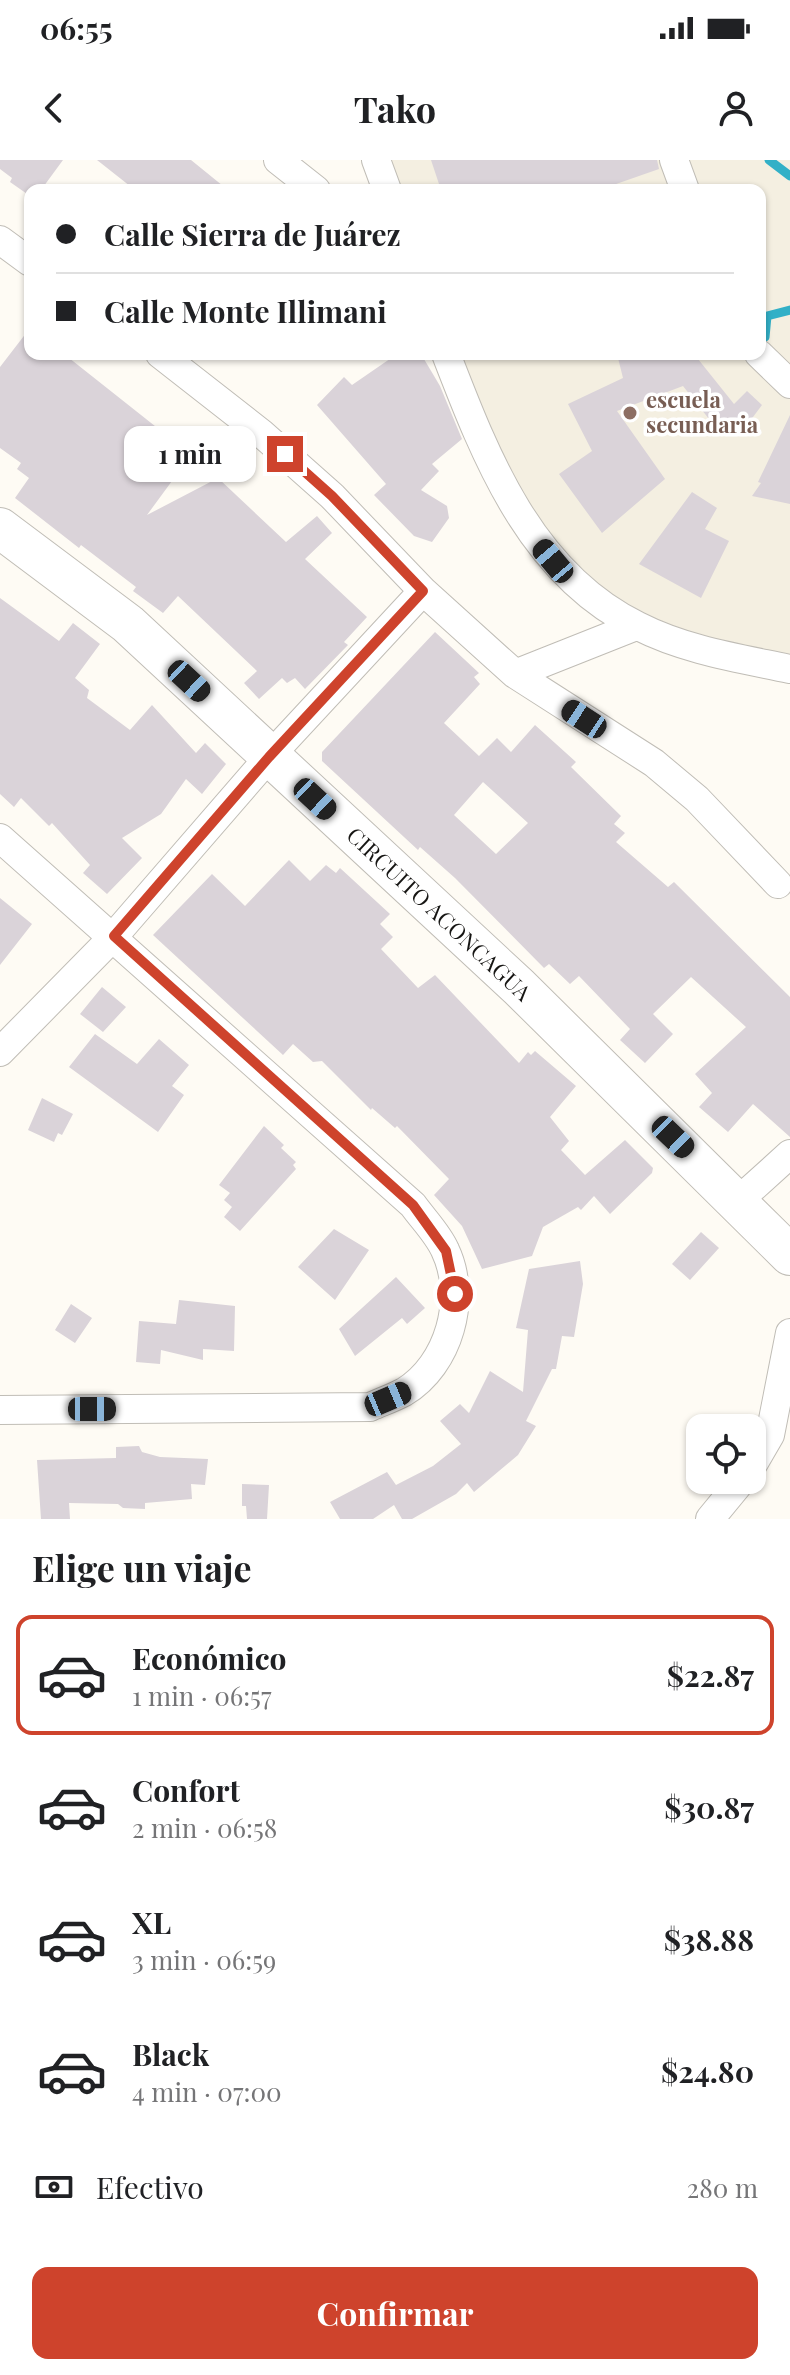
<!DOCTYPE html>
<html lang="es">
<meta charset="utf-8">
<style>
:root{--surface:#fff;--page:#f6f6f6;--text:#202124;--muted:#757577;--line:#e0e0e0;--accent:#ce432c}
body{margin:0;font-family:"Playfair Display",serif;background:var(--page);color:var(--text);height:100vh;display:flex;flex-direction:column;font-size:30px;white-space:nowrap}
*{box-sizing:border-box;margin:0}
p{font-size:26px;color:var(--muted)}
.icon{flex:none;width:44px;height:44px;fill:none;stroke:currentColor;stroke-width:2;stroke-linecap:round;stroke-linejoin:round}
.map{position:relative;height:1359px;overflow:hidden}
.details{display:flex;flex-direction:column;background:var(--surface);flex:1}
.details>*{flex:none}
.hud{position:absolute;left:24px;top:24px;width:742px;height:176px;border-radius:16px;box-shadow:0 2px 6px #0004;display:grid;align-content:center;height:176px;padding:0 32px;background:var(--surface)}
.fabs{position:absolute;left:686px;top:1254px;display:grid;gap:16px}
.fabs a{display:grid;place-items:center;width:80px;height:80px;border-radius:16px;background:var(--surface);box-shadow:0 2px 6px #0004;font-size:40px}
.end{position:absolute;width:36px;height:36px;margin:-18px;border:10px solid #ce432c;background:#fff;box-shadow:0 0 0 4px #fff}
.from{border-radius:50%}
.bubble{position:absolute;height:56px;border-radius:16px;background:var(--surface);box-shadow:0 2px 6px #0004;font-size:26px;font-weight:700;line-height:56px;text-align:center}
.car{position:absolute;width:24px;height:48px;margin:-24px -12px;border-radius:10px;box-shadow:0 0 6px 2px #0007;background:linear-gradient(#222 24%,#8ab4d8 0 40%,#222 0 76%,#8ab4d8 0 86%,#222 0)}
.hud b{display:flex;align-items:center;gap:28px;height:76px;font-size:30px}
.hud b+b{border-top:2px solid var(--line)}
.hud i{width:20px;height:20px;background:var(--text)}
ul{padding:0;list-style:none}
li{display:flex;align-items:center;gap:24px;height:120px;margin:0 16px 12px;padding:0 16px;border:4px solid transparent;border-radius:16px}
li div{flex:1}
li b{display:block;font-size:30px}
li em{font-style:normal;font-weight:700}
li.active{border-color:var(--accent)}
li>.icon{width:72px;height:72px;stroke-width:1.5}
h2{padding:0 32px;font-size:36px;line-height:96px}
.pay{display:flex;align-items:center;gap:20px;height:88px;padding:0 32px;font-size:30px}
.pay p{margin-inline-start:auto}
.button{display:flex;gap:16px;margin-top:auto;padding:16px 32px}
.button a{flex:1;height:92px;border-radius:16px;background:var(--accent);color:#fff;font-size:32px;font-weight:700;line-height:92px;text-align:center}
.status{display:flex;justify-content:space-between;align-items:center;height:56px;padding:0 40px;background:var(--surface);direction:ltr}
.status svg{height:22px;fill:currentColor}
header{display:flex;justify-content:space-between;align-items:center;height:104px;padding:0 32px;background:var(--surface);font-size:36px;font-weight:700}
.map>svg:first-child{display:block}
.built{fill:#f4efe1}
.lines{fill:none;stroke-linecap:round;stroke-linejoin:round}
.stream{stroke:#32b0c7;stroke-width:9}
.building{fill:#dad3d9;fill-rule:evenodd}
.street-casing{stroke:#c0bdb6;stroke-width:30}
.secondary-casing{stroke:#c0bdb6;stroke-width:42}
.street{stroke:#fff;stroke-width:28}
.secondary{stroke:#fff;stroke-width:40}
.route{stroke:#ce432c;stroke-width:10}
.education-dot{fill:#8d6e63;stroke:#fff;stroke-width:3}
.labels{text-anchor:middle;stroke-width:7;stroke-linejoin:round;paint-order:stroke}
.education-label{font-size:22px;font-weight:bold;fill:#785e54;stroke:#fff;text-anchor:start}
.street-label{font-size:22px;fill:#161513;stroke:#fff}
</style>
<div class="status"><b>06:55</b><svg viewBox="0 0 49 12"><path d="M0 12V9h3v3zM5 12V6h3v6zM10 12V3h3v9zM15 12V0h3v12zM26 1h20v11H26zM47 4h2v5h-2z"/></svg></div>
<header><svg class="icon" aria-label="back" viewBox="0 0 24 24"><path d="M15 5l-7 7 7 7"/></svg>Tako<svg class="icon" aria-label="person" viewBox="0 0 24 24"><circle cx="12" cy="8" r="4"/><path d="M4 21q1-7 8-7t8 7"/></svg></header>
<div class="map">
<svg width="790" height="1359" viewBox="0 0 790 1359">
<rect width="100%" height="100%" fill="#fefbf4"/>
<!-- built -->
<path class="built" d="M376,0H790V509L707,492L568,418L446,194H760V30H387Z"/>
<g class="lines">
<!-- stream -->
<path class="stream" d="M769,0L790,16
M765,177L767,156L790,150"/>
</g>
<!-- building -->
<path class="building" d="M0,0H63L41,30H30V36L10,22L12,18L0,9Z
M97,0H191L228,30H135Z
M431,0H657L659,9L599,30H441Z
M30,168V194H64L165,274L167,271L194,291L147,355L218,318L286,382L317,356L332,373L305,399L367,457L344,482L348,485L305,529L295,518L287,523L282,518L259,539L244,523L257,511L178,436L163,453L133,431L136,427L81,385L79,388L15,338L29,318L17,309L21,303L0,288V207Z
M397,194H421L440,226L462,279L432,304L439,311L421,330L447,346L449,358L432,382L414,376L374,335L386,324L317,245L344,217L352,225Z
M617,194H694L734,244L747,231L762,245L744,269L735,260L720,273L683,226L617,251L665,319L602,373L559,314L592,291L568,244L623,218Z
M790,255V344L752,336L761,323L758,322Z
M692,332L717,348L705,369L729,381L701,438L639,404Z
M0,438L59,481L73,463L100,484L75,518L89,530L87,538L130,570L152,545L196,593L205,583L226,604L202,634L186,619L161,654L122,678L142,698L107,734L83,713L90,705L52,663L49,666L21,638L14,647L0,634Z
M435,472L479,513L474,517L480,524L444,563L479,596L497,578L511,592L535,565L576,602L571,607L621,656L614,664L625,673L616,682L668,727L674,722L790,837V977L753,944L728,972L699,947L712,933L695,914L746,867L691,817L653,854L673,874L645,903L620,880L630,869L579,816L570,824L549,804L544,808L455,718L420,687L418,690L322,601V592ZM483,622L528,663L496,694L454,655Z
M289,700L310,721L326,705L336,713L340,708L390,754L380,764L393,777L381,789L418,828L435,815L519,903L528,892L531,895L535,891L576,926L550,957L569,981L561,990L585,1015L625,980L653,1008L652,1013L610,1054L594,1036L581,1050L578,1047L543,1067L532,1096L482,1109L462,1066L434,1035L449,1019L397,966L395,968L372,948L371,950L322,901L313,902L293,884L283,895L153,775L212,714L245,746Z
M0,738L32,764L0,805Z
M102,827L126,847L103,872L80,854Z
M95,874L137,904L159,879L189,905L172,926L184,935L158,972L69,907Z
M42,938L73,954L62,975L58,973L54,982L28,970Z
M264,966L284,985L281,988L296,1002L293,1005L296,1009L240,1071L224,1057L232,1047L224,1040L230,1033L219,1025Z
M334,1069L369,1090L335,1140L298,1107Z
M701,1072L719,1088L690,1120L672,1104Z
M580,1101L583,1124L574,1177L562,1176L556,1209H552L526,1261L536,1266L518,1295L474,1332L467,1323L456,1334L412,1359H402L394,1345L373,1359H340L330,1342L387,1312L396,1325L433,1306L461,1284L440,1261L460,1244L469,1253L490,1211L523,1232L528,1170L516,1168L529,1109Z
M396,1117L425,1148L407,1164L402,1158L355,1196L339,1169Z
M179,1140L235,1146L234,1191L203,1189V1200L161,1190L160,1204L136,1202L139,1161L176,1164Z
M71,1144L92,1158L75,1183L55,1170Z
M139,1286L142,1292L160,1297L208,1299L205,1325L191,1324L192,1339L145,1343V1349L123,1348L118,1344L69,1343L70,1359H41L37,1300L116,1298V1287Z
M242,1324L269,1325L267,1359H247L246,1346H242Z"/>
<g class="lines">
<!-- street casing -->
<g class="street-casing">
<path id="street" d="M278,0L316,30
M376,0L387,30
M674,0L685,30
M0,80L30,102
M160,194L261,273L332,336L423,431L515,514L654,603L697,639L778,724
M446,194C486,298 531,414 638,466C685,490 738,498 790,509
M759,194L790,224
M515,514L636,466
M0,678L413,1045C423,1059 438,1074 445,1090C468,1138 449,1205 404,1232C393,1238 381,1242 370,1247L0,1250
M0,892L114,776L269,597L423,431
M738,1041L790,994
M752,1306L770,1275L790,1173
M710,1359L742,1320"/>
</g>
<!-- secondary casing -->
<g class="secondary-casing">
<path id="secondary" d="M0,368L128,464L519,827L790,1095"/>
</g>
<!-- street -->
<use href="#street" class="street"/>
<!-- secondary -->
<use href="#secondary" class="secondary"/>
</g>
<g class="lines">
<!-- route -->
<path class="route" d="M285,294L332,336L423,431L269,597L114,776L413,1045L446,1091L455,1134"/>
</g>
<!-- markers -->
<circle class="education-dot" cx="630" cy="253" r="8"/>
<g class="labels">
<!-- education labels -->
<g class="education-label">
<text x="646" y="248">escuela<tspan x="646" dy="25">secundaria</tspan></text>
</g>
<!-- street labels -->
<g class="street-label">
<text transform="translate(439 754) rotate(43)" y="8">CIRCUITO ACONCAGUA</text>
</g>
</g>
</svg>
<div class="fabs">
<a><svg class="icon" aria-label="locate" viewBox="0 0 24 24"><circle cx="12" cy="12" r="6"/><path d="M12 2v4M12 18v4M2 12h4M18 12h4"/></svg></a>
</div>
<i class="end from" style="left:455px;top:1134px"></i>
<i class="end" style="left:285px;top:294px"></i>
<div class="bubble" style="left:124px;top:266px;width:132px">1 min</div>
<i class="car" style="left:553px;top:401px;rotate:320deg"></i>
<i class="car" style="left:189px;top:521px;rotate:133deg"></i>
<i class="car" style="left:584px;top:559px;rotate:303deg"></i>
<i class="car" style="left:315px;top:639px;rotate:133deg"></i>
<i class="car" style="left:673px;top:977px;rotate:134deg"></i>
<i class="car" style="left:388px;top:1239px;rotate:67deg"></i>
<i class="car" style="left:92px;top:1249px;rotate:90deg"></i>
<div class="hud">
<b><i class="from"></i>Calle Sierra de Juárez</b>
<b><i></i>Calle Monte Illimani</b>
</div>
</div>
<section class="details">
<h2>Elige un viaje</h2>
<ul>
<li class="active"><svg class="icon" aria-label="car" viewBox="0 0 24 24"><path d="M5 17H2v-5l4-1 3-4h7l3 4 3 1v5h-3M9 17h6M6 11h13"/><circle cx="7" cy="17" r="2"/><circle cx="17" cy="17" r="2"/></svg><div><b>Económico</b><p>1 min · 06:57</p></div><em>$22.87</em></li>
<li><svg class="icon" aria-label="car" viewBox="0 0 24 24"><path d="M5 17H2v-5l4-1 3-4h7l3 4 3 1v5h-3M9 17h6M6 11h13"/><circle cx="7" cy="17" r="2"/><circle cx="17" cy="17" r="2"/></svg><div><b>Confort</b><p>2 min · 06:58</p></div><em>$30.87</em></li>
<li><svg class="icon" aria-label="car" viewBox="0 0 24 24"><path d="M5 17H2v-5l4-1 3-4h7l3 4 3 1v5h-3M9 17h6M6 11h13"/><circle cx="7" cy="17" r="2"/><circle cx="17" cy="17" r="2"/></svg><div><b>XL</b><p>3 min · 06:59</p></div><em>$38.88</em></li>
<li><svg class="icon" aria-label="car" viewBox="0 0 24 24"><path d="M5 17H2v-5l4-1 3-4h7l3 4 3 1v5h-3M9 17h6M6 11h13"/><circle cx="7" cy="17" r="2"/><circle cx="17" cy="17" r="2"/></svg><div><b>Black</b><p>4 min · 07:00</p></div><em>$24.80</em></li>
</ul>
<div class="pay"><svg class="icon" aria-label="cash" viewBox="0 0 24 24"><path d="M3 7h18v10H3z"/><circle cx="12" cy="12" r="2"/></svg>Efectivo<p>280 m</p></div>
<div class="button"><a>Confirmar</a></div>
</section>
